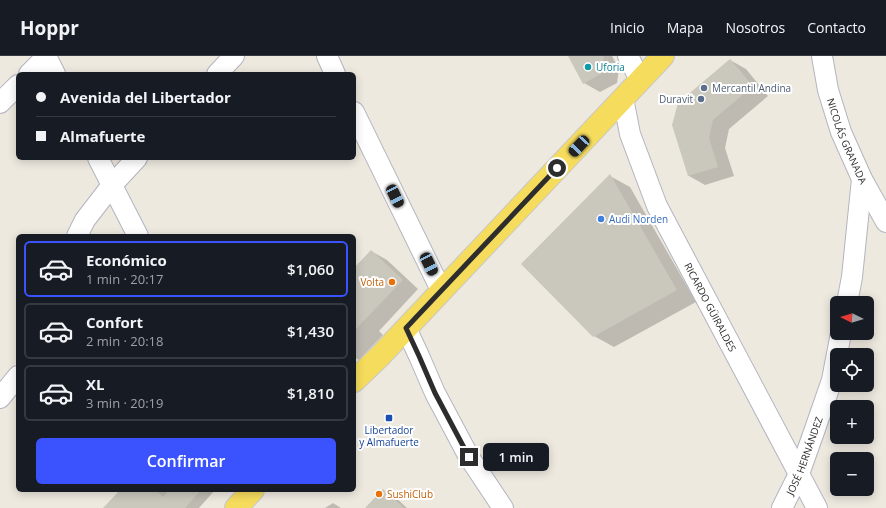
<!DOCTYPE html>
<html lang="es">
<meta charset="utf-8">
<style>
:root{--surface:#171b24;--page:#20242c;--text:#f1f3f6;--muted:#9ea1a6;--line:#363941;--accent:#3b52ff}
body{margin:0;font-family:"Open Sans",sans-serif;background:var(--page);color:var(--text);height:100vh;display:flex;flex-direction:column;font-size:15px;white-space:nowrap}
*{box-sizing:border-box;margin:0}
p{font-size:13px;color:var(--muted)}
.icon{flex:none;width:22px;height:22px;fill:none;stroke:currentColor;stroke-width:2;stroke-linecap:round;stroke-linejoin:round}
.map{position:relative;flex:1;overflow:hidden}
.sheet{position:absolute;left:16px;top:178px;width:340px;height:258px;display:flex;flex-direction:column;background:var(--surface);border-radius:6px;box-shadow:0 2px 10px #0003}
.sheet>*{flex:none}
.guide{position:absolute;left:16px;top:16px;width:340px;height:88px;border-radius:6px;box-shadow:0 2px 10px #0003;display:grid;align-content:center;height:88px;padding:0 20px;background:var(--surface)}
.needle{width:26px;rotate:275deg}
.buttons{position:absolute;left:830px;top:240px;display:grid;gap:8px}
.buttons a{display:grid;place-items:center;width:44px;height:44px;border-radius:6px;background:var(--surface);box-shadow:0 2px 10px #0003;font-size:20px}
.end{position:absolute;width:18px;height:18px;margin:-9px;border:5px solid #2d2d2d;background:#fff;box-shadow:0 0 0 2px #fff}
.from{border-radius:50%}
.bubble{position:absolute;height:28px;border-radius:6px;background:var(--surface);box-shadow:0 2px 10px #0003;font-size:13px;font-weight:600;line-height:28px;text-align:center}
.car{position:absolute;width:12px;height:24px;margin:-12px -6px;border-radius:5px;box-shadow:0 0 3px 1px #0007;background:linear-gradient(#222 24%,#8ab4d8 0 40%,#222 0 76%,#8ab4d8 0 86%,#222 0)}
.guide b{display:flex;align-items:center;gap:14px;height:38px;font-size:15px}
.guide b+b{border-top:1px solid var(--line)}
.guide i{width:10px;height:10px;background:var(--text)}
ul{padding:7px 0 0;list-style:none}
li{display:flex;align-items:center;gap:12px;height:56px;margin:0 8px 6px;padding:0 12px;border:2px solid var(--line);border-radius:6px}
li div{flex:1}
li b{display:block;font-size:15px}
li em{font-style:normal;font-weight:600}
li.selected{border-color:var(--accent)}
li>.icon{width:36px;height:36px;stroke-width:1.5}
.action{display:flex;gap:8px;margin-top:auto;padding:8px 20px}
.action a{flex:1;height:46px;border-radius:6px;background:var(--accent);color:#fff;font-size:16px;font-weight:600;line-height:46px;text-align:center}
header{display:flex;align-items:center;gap:24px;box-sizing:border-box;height:56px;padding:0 20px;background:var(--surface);border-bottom:1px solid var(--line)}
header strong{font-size:19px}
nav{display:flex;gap:22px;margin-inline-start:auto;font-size:14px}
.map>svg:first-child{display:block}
.shadow{fill:#0003}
.building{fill:#cac7bd}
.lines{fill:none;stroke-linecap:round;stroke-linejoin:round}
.minor-casing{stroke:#b3b4c0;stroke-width:22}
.primary-casing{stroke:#c8c8c8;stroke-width:24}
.minor{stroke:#fff;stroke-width:20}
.primary{stroke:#f5dc5d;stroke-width:22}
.route{stroke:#2d2d2d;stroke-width:5}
.culture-dot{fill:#0f9aa8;stroke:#fff;stroke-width:1.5}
.service-dot{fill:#5c6f8a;stroke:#fff;stroke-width:1.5}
.shop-dot{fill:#3f7fe0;stroke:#fff;stroke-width:1.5}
.food-dot{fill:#e8710a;stroke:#fff;stroke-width:1.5}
.transit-dot{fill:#1a4fb4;stroke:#fff;stroke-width:1.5}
.labels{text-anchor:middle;stroke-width:4;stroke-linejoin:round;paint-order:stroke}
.culture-label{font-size:10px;fill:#0d838f;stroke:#fff;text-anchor:start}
.service-label{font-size:10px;fill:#4e5e75;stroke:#fff;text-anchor:start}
.street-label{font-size:10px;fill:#2d2d2d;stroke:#fff}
.shop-label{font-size:10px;fill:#366cbe;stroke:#fff;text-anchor:start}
.food-label{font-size:10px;fill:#c56008;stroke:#fff;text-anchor:end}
.transit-label{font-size:10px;fill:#164399;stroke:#fff}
</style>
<header>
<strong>Hoppr</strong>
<nav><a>Inicio</a><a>Mapa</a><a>Nosotros</a><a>Contacto</a></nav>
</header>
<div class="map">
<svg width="886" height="452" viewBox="0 0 886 452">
<rect width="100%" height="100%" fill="#eee9df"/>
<!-- shadow -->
<path class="shadow" d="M569,0H612L619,13L617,27L600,36L584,27Z
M730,4L746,13L768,40L729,73L725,92L734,120L705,129L689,120L673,69Z
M610,120L630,131L696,246L614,291L594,280Z
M371,195L387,204L418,233L379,275L383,279L359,304L354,301V214Z
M121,434H215L199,452H104Z
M383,434L394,440L407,452H367Z
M333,447L341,452H325Z"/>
<!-- building -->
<path class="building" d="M568,0H604L601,18L583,28Z
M730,3L753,30L713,64L709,82L718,111L688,120L672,69L678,47Z
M610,118L677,234L593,281L521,208Z
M371,194L403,224L354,275V212Z
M383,433L404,452H365Z
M120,434H156L163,441L169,434H201L185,452H103Z"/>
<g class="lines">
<!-- minor casing -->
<g class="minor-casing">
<g id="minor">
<path d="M46,0L55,18"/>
<path d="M327,0L335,18"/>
<path d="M628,0L640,24"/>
<path id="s1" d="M822,0L828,34L841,76L862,123L886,166"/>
<path d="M29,18L46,1"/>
<path d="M217,18L234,0"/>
<path id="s2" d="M623,42L630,78L657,150L817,452"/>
<path d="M0,47L18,29"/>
<path d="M354,56L441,234"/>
<path d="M98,102L138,180"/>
<path d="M77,180L85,164L112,129L137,102"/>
<path d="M847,247L852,221L862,123"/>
<path d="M406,272L419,300L435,337L469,401L503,452"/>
<path d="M0,342L18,320"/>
<path id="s3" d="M782,452L799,418L815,373L832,324L841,277"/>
</g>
</g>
<!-- primary casing -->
<g class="primary-casing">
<path id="primary" d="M354,325L381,299L663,0
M236,452L253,434"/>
</g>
<!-- minor -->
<use href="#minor" class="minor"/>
<!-- primary -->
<use href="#primary" class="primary"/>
</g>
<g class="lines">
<!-- route -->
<path class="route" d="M469,401L435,337L419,300L406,272L557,112"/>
</g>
<!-- markers -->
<circle class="culture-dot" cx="588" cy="11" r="4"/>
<g class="service-dot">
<circle cx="704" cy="32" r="4"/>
<circle cx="701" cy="43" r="4"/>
</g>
<circle class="shop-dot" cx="601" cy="163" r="4"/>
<g class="food-dot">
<circle cx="392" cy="226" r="4"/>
<circle cx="379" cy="438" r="4"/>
</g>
<rect class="transit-dot" x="385" y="358" width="8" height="8" rx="2"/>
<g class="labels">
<!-- culture labels -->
<g class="culture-label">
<text x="596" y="15">Uforia</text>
</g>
<!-- service labels -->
<g class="service-label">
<text x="712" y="36">Mercantil Andina</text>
<text x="693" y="47" text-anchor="end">Duravit</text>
</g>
<!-- street labels -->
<g class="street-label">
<text dy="4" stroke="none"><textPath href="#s1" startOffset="89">NICOLÁS GRANADA</textPath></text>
<text dy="4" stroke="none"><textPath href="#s2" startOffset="228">RICARDO GÜIRALDES</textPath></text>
<text dy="4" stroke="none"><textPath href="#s3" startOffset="57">JOSÉ HERNÁNDEZ</textPath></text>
</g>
<!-- shop labels -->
<g class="shop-label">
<text x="609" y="167">Audi Norden</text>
</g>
<!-- food labels -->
<g class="food-label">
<text x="384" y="230">Volta</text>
<text x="387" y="442" text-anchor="start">SushiClub</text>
</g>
<!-- transit labels -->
<g class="transit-label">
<text x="389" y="378">Libertador<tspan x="389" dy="12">y Almafuerte</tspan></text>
</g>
</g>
</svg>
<div class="buttons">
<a><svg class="needle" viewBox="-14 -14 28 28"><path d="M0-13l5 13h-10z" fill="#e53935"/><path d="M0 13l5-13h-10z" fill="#9ea1a6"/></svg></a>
<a><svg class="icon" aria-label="locate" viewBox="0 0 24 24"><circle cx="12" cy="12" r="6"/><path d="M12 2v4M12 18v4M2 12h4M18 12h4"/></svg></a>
<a>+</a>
<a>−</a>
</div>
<i class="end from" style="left:557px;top:112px"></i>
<i class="end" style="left:469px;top:401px"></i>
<div class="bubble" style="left:483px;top:387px;width:66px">1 min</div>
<i class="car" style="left:579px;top:90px;rotate:223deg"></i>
<i class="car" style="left:395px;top:140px;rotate:154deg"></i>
<i class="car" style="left:429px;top:208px;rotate:154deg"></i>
<div class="guide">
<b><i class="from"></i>Avenida del Libertador</b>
<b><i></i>Almafuerte</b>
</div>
<section class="sheet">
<ul>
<li class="selected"><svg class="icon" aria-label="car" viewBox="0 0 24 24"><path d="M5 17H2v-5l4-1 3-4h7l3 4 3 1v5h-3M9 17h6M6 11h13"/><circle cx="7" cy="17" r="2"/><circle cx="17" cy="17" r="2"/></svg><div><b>Económico</b><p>1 min · 20:17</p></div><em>$1,060</em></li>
<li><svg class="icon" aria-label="car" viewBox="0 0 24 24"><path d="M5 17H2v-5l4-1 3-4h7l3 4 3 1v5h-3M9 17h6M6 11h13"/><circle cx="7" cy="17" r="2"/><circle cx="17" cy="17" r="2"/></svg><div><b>Confort</b><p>2 min · 20:18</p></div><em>$1,430</em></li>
<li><svg class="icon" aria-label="car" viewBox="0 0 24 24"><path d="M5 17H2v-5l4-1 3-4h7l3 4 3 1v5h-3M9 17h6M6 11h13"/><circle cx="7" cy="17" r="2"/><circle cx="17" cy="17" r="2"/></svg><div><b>XL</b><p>3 min · 20:19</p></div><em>$1,810</em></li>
</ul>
<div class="action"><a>Confirmar</a></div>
</section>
</div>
